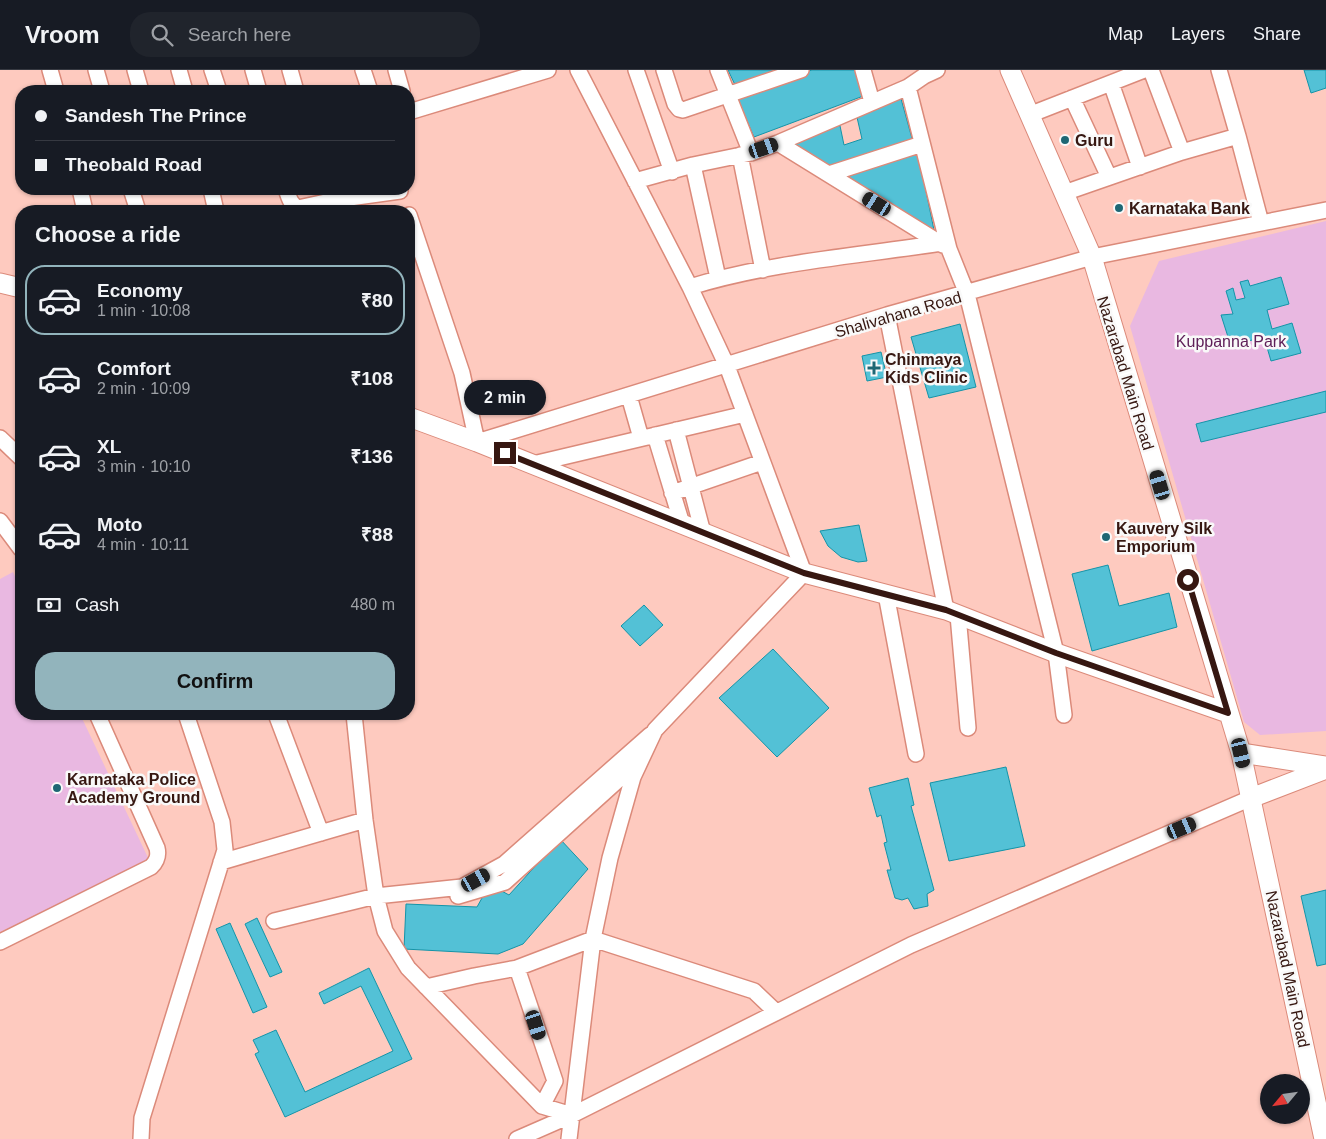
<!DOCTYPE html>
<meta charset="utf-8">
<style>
:root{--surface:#171b24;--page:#20242c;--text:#f1f3f6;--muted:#9ea1a6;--line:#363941;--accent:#92b4bc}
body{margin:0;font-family:Helvetica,sans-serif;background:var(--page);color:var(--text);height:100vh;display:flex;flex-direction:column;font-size:19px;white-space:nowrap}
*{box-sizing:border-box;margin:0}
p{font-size:16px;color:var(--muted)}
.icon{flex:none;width:28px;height:28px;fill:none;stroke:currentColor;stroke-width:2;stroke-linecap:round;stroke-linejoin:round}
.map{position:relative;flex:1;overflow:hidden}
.side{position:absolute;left:15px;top:135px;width:400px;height:515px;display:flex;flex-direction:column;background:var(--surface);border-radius:20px;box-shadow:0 1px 4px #0004}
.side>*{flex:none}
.guide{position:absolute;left:15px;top:15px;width:400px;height:110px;border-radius:20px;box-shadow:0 1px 4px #0004;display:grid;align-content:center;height:110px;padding:0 20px;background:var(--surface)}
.needle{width:32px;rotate:241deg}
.controls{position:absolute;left:1260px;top:1004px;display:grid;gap:10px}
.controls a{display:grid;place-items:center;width:50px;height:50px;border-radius:50%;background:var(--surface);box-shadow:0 1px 4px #0004;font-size:25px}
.end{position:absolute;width:22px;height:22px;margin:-11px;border:6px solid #361711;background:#fff;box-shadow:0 0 0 2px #fff}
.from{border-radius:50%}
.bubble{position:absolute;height:35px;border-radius:18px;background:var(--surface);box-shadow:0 1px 4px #0004;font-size:16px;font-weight:700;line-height:35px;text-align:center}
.car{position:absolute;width:15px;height:30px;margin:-15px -8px;border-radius:6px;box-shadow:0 0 4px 1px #0007;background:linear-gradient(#222 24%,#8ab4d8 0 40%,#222 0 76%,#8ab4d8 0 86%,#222 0)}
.guide b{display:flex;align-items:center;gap:18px;height:48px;font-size:19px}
.guide b+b{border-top:1px solid var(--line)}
.guide i{width:12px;height:12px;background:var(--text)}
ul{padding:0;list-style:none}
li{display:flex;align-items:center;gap:15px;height:70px;margin:0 10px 8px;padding:0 10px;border:2px solid transparent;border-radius:20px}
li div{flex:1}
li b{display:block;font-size:19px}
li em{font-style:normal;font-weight:700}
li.selected{border-color:var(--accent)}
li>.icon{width:45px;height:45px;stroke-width:1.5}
h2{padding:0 20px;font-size:22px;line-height:60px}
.pay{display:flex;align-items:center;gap:12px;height:55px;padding:0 20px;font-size:19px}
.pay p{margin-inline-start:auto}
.button{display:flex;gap:10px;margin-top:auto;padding:10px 20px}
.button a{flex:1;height:58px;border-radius:20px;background:var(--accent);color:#111;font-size:20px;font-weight:700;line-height:58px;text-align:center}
header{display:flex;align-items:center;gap:30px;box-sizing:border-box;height:70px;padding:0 25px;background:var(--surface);border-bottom:1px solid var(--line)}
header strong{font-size:24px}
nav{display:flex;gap:28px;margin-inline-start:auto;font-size:18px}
.search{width:350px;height:45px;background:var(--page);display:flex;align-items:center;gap:12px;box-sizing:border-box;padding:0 18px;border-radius:20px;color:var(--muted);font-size:19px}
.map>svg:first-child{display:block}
.green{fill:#e9b8e1}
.building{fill:#53c1d6;stroke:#1494a8}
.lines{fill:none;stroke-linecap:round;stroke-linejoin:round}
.minor-casing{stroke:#db8a7a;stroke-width:18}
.major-casing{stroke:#db8a7a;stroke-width:21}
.minor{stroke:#fff;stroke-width:15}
.major{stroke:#fff;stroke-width:19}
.route{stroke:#361711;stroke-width:6}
.poi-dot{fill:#1e6774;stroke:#f9f9f9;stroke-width:2}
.labels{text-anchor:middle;stroke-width:5;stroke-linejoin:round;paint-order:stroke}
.poi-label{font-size:16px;font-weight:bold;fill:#361711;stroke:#f9f9f9;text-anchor:start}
.street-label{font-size:16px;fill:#361711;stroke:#f9f9f9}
.park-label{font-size:16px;fill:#5f2059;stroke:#f9f9f9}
</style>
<header>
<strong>Vroom</strong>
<div class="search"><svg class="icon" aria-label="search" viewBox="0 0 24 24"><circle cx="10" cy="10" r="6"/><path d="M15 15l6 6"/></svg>Search here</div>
<nav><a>Map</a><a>Layers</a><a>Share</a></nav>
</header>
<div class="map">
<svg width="1326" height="1069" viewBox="0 0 1326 1069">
<rect width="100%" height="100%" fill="#fecabf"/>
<!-- green -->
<path class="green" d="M1326,151V661L1260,665L1244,652L1130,256L1159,191Z
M13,502L21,519V644H80L150,792L0,862V509Z"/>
<!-- building -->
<path class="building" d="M728,0H785L736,17Z
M812,0H859L866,25L754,67L736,26Z
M1304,0H1326V18L1311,23Z
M900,25L913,72L827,96L788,72L839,51L844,75L862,69L856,43Z
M917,77L935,165L839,106Z
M1281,207L1289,234L1267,240L1272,259L1292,253L1301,283L1271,291L1264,267L1233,275L1229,270L1221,245L1233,244L1226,221L1233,218L1236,230L1245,228L1240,212L1248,210L1250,216Z
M960,254L976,317L929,328L911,267Z
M881,282L887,307L867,311L862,286Z
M1326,321V342L1201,372L1196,354Z
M859,455L867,491L858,492L841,487L828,476L820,461Z
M1108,495L1119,536L1169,523L1177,557L1092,581L1072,504Z
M644,535L663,555L640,576L621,556Z
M773,579L829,638L777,687L719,628Z
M1006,697L1025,776L949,791L930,713Z
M908,708L914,735L911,736L934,820L927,824L928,836L914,839L908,828L902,830L895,828L887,800H891L884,773L887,772L881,745L877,747L869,718Z
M560,769L588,799L523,874L498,884L404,879L406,834L477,837L487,819H498L509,825Z
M1326,820V894L1317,896L1301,826Z
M257,848L282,902L270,907L245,854Z
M230,853L267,937L253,943L216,859Z
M369,898L412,989L285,1047L255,984L259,982L253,970L276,960L305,1022L393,981L361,916L324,934L319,923Z"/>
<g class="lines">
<!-- minor casing -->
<g class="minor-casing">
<path id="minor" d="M50,0L56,21
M96,0L102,21
M135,0L141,21
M179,0L185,21
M212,0L219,21
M253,0L259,21
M290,0L296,21
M363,0L370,21
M396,0L402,21
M636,0L672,102
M664,0L675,34L679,39L683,40L801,0
M718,0L751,83
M863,0L872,32
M1151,0L1182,82L1238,66L1219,0
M1111,13L1140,97
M908,17L949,179L967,224L1056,583L1064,645
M1072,28L1109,107
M409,42L548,0
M1029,45L1144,0
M1238,66L1261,153
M778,73L943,175
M740,85L763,200
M693,95L718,208
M829,104L922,74
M635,111L693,95L751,83L778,73L908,17L924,6L937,0
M80,119L85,141
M131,119L138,141
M211,119L216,141
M286,119C289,127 290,134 298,138L335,130L400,121
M331,119L339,141
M1064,123L1182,82
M409,145L462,303L477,372L887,245L1092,187L1326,140
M690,217C771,192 858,186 941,173
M887,245L946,540
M629,326L641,368
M676,360L703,463
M655,365L682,454
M0,368L21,388
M533,394L745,344
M672,423L762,392
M0,451L21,479
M886,524L916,684
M958,545L968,658
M276,644L321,763
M354,644L365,750L376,826L385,861L408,898L542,1036L572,1045
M221,792L365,750
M458,826L505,812L637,693
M274,851L376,826L462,817L504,794L650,665
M0,872L151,797C157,791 159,786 157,778L97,644
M517,898L555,1011L542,1036
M426,917L474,906L517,898L593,869L754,921L776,942
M141,1069L142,1048L225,780L222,752L186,644
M517,1069L572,1045L911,875L1251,728
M569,1069L593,869L610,788L633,707L655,660L804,503L727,296L690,217L578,0"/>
</g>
<!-- major casing -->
<g class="major-casing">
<path id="major" d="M1010,0L1092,187L1241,683L1324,1069
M0,213L21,218
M409,347L477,372L804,503L946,540L1056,583L1228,643
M1241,683L1326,696
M1251,728L1326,699"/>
</g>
<!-- minor -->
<use href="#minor" class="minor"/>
<!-- major -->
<use href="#major" class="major"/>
</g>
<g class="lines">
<!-- route -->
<path class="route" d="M505,383L804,503L946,540L1056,583L1228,643L1188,510"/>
</g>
<!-- markers -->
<g class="poi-dot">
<circle cx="1065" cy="70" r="5"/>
<circle cx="1119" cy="138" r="5"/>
<path d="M871.5 290.5h5v5h5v5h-5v5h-5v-5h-5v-5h5z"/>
<circle cx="1106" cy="467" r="5"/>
<circle cx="57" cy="718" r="5"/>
</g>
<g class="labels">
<!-- poi labels -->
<g class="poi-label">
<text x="1075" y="76">Guru</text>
<text x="1129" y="144">Karnataka Bank</text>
<text x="885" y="295">Chinmaya<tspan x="885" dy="18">Kids Clinic</tspan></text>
<text x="1116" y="464">Kauvery Silk<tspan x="1116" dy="18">Emporium</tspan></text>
<text x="67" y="715">Karnataka Police<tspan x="67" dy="18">Academy Ground</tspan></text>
</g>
<!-- street labels -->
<g class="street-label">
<text transform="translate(898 244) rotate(-16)" y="6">Shalivahana Road</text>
<text transform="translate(1126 303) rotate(73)" y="6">Nazarabad Main Road</text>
<text transform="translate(1288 899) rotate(78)" y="6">Nazarabad Main Road</text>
</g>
<!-- park labels -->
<g class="park-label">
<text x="1231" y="277">Kuppanna Park</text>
</g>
</g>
</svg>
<div class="controls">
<a><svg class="needle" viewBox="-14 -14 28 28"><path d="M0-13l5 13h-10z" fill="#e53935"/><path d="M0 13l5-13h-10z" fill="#9ea1a6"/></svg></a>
</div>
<i class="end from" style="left:1188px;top:510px"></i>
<i class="end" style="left:505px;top:383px"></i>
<div class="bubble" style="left:464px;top:310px;width:82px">2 min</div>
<i class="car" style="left:764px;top:78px;rotate:71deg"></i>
<i class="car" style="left:877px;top:134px;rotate:301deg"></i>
<i class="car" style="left:1160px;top:415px;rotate:343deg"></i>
<i class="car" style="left:1241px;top:683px;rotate:167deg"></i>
<i class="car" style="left:1182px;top:758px;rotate:67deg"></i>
<i class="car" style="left:476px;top:810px;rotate:61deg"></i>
<i class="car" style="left:536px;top:955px;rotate:162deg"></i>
<div class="guide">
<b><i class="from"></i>Sandesh The Prince</b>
<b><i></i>Theobald Road</b>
</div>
<section class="side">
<h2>Choose a ride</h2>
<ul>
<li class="selected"><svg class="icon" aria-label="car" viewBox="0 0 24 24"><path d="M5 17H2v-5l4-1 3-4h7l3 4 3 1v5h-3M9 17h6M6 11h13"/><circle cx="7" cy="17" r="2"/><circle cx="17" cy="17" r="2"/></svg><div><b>Economy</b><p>1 min · 10:08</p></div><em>₹80</em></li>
<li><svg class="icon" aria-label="car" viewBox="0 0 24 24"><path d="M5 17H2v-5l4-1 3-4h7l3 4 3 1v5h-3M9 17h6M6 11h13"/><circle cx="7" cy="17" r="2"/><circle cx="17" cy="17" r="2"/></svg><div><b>Comfort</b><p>2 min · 10:09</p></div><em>₹108</em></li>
<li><svg class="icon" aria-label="car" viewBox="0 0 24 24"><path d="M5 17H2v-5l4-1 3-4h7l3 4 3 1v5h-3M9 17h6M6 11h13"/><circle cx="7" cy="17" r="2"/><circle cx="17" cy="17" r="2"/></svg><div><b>XL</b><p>3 min · 10:10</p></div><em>₹136</em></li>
<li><svg class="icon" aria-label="car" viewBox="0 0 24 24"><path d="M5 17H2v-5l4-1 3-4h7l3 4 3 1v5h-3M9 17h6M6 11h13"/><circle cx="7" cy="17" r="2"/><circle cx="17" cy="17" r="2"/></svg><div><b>Moto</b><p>4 min · 10:11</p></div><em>₹88</em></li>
</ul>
<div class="pay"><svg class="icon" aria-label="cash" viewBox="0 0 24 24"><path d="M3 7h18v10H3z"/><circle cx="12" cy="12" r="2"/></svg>Cash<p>480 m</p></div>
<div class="button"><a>Confirm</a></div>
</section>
</div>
